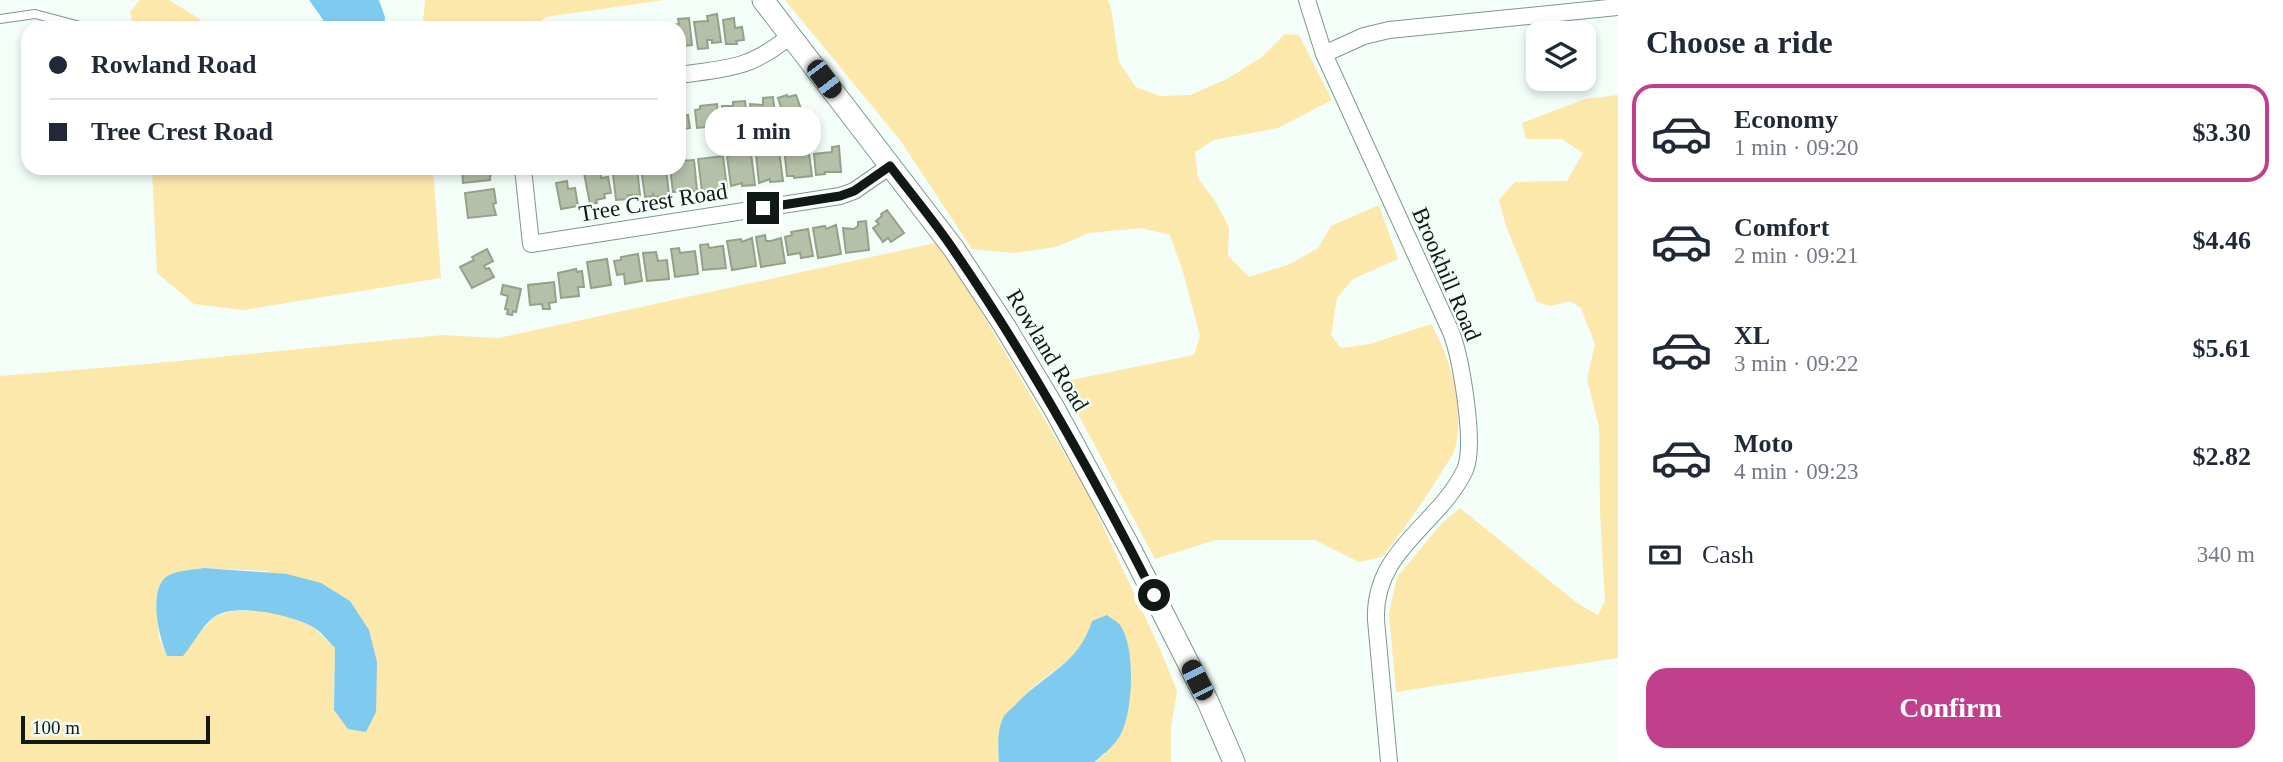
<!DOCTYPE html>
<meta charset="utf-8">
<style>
:root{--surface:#fff;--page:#f2f2f3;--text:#1f2937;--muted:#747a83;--line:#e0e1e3;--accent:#c0408b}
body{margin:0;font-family:"Times New Roman",serif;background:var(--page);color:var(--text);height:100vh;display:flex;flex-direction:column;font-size:26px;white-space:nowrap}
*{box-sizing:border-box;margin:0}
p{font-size:23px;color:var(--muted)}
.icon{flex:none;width:38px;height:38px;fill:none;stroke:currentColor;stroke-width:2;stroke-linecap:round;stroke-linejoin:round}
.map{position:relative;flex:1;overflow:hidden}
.sheet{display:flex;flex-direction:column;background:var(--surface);width:665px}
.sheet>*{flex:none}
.banner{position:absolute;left:21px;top:21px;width:665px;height:154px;border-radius:21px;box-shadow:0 4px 10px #0003;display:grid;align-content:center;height:154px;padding:0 28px;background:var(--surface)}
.fabs{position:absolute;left:1526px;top:21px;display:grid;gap:14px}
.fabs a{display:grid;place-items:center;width:70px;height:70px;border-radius:14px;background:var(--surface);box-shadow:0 4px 10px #0003;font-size:35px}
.scale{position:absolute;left:21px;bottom:18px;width:189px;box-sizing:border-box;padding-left:7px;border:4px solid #101914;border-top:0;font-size:19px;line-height:24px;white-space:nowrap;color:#101914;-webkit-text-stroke:5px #f3fef8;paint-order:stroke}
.end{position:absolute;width:32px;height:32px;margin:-16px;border:9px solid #101914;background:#fff;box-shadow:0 0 0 4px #fff}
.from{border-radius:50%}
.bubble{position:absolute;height:49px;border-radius:21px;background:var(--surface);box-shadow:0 4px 10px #0003;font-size:23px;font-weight:600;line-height:49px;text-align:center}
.car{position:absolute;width:21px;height:42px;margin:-21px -10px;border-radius:9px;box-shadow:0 0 5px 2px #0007;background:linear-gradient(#222 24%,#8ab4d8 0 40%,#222 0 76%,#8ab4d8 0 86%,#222 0)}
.banner b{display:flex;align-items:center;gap:24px;height:66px;font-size:26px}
.banner b+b{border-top:2px solid var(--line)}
.banner i{width:18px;height:18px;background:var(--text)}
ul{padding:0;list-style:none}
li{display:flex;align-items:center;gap:21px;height:98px;margin:0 14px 10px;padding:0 14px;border:4px solid transparent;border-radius:21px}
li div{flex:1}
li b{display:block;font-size:26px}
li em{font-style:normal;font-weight:600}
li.current{border-color:var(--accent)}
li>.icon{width:63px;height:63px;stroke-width:1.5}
h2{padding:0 28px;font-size:32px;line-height:84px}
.pay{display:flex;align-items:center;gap:18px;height:77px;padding:0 28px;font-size:26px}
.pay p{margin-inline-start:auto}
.button{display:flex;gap:14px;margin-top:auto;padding:14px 28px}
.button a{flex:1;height:80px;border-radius:21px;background:var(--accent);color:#fff;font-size:28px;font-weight:600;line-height:80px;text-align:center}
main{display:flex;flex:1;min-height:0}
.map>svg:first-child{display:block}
.green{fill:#fce8aa;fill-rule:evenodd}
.water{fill:#7fcaef}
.building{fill:#b5c0a8;stroke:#95a088;stroke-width:2}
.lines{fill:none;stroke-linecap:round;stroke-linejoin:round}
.lane-casing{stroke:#7f988b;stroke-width:10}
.street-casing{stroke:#7f988b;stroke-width:18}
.secondary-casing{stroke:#7f988b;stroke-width:23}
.lane{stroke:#fff;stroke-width:8}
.street{stroke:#fff;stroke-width:16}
.secondary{stroke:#fff;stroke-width:21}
.route{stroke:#101914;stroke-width:9}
.labels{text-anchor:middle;stroke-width:5;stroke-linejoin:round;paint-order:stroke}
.street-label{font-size:23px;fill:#101914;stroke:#f3fef8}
</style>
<main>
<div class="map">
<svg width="1618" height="762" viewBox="0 0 1618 762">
<rect width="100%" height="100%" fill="#f3fef8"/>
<!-- green -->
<path class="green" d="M140,0H169L198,18L205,28H134L130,12Z
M425,0H664L546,17L532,28H419L423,21Z
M785,0H1108L1111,8L1119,62L1136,87L1160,96L1190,95L1227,79L1262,57L1285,34L1299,35L1332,100L1278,128L1214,140L1195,152L1198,178L1215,201L1229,227L1228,256L1249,277L1290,264L1318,248L1331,226L1379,205L1398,259L1353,279L1337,298L1331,335L1341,348L1370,344L1431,324C1451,359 1465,408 1455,449C1453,457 1445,465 1441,473C1423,502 1403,530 1382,557L1359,562L1315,540H1216L1155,559L1061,382L1194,355L1200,336L1183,272L1170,235L1141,228L1089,233L1056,247L1014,253L972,249L900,140Z
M1618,95V658L1396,692L1389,613L1397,577L1443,522L1460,508L1577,603L1598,615L1605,601L1600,512L1599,427L1587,379L1595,344L1581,308L1570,301L1551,306L1537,302L1506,226L1499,200L1515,182L1567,181L1583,153L1562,139H1526L1522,123L1585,99Z
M152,168H433L441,278L243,310L194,304L157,273Z
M940,242L1085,488L1160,649L1177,691L1171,728V762H1094L1105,754L1092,621C1079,660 1059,665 1031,689C1026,694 999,739 998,746C997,750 999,757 999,762H0V376L148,364L442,335L499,338ZM204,568L267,571L377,662L334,710L335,648L313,627L289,617L262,611H233L215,616L203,630L167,656L159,638L156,600L178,572Z"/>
<!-- water -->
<path class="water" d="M309,0H379L385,17L384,27L329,28Z
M204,568L287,574L321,583L350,601L369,630L377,662L376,712L366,732L348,729L334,710L335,648C328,641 320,630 311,626C290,615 235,602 214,617C202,626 193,644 183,656H167C159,637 148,592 166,577C176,570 192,570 204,568Z
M1107,615C1110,618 1117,621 1120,625C1136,647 1133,711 1121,734C1115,745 1104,754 1094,762H999C998,749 997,730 1003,718C1006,712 1014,707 1018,702C1047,672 1078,665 1092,621Z"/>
<!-- building -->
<path class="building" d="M717,14L721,42L712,43V40H707L708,48L698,49L694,22L708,21L707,16Z
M689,18L692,45L683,46V43L679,44V28H666V26L679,24L678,19Z
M734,18L735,28L742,27L744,40L736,41L737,44H726L723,20Z
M661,22L662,28H641L651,27V23Z
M787,95L788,97L796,95L804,117L794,120L790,108L782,110L778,98Z
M773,97L776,123L762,124L763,130L753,131L750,104L763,105V98Z
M745,101L748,126L735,128V132L725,133L722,106H733V102Z
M717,104L720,132L707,134V127L697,128L695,110L700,109V106Z
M681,111L682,116L688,115L690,128L684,129L685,139L679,140V112Z
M808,146L812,176L794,178V176H787L784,148Z
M839,146L841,172H825V174L816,175L814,154L832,152V147Z
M779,151L783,181L770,182V179L759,183L756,154Z
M751,153L755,185L742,186V183L731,186L727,156Z
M723,156L727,188L702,191L698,159Z
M694,160L697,191L673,192L670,168H679V161Z
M462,168H491L490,180L463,183Z
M627,168H637L640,195H628L629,199L616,200L613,174L627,172Z
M641,168H666L669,195L655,197L653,194V196L645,197Z
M600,171L601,178L608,177L611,193L604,194L605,198L596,200L597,203L590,204L584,173Z
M567,181L568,189L575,188L578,206L561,209L556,183Z
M494,189L496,203L493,204L496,215L468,218L465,193Z
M887,210L904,233L891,242L888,238L883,242L873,228L879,224L876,221L882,216L881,214Z
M866,221L869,250L846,253L843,228L854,229L858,226V222Z
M836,225L841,254L818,258L813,228L825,226L826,229Z
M808,229L813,256L801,258L800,253L788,255L785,237L792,235L791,232Z
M765,235L766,241H771L781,238L785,263L761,267L756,237Z
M752,238L756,266L732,270L727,241L741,239L742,242Z
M708,244L709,248L723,246L726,268L703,270L700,245Z
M679,248L680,253L695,251L698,274L675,277L671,249Z
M487,249L493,261L484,266L486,269L489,268L494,277L472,288L460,267L474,260L472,257Z
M656,252L658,261L667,260L669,279L647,281L643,253Z
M638,254L642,281L625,284L624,274L617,275L614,261L621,260V257Z
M607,259L611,285L591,288L587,262Z
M576,269L577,272L582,271L584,287H578L579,296L561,298L558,273Z
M554,282L556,302L549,303L550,309H543L542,304L530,305L528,285Z
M503,285L521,289L516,312L513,311L512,315L507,314L508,310L505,309L508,296L501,294Z"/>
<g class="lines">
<!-- lane casing -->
<g class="lane-casing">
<path id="lane" d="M0,19L35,14L84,27"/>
</g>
<!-- street casing -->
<g class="street-casing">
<path id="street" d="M1307,0L1324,54L1451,332C1461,358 1476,445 1465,470C1439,525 1373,550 1376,620L1389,762
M1324,54L1364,36L1389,30L1618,7
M679,75C729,68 750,69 790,36
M523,168L531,244L840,196L854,191L890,166"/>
</g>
<!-- secondary casing -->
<g class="secondary-casing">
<path id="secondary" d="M763,0L954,249L1004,325L1054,408L1132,552L1208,702L1234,762"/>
</g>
<!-- lane -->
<use href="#lane" class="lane"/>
<!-- street -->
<use href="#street" class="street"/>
<!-- secondary -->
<use href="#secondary" class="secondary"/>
</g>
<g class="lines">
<!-- route -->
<path class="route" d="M763,208L840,196L854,191L890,166C912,195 935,222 955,252C1030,361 1094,477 1154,595"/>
</g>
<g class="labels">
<!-- street labels -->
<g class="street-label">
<text transform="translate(653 202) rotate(-9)" y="8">Tree Crest Road</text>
<text transform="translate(1447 274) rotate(67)" y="8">Brookhill Road</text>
<text transform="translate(1048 350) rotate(59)" y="8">Rowland Road</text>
</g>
</g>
</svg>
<div class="fabs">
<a><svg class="icon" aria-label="layers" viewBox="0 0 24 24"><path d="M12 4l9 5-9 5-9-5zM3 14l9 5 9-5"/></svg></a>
</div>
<div class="scale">100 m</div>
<i class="end from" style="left:1154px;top:595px"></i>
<i class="end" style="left:763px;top:208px"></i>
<div class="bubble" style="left:705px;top:107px;width:116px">1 min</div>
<i class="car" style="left:824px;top:79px;rotate:143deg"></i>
<i class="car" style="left:1197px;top:680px;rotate:333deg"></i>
<div class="banner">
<b><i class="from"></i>Rowland Road</b>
<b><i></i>Tree Crest Road</b>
</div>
</div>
<section class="sheet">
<h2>Choose a ride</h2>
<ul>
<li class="current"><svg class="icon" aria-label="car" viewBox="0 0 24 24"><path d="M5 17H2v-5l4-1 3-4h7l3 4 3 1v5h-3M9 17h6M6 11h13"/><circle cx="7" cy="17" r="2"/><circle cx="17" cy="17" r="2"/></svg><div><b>Economy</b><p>1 min · 09:20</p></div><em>$3.30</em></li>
<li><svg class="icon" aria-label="car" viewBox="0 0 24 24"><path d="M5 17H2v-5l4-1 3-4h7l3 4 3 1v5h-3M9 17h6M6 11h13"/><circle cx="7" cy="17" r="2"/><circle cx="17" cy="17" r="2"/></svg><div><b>Comfort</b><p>2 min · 09:21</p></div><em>$4.46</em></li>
<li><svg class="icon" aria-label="car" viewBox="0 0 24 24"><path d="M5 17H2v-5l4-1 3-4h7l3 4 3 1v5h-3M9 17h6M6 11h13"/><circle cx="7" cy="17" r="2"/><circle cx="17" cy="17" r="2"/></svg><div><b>XL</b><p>3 min · 09:22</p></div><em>$5.61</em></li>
<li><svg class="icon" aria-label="car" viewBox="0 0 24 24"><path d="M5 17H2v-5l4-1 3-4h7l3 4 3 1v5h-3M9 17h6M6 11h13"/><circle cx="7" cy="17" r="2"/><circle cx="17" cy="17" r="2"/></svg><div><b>Moto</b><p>4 min · 09:23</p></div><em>$2.82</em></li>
</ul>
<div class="pay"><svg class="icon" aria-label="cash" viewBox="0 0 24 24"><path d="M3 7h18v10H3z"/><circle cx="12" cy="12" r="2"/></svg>Cash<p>340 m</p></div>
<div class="button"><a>Confirm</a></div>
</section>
</main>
